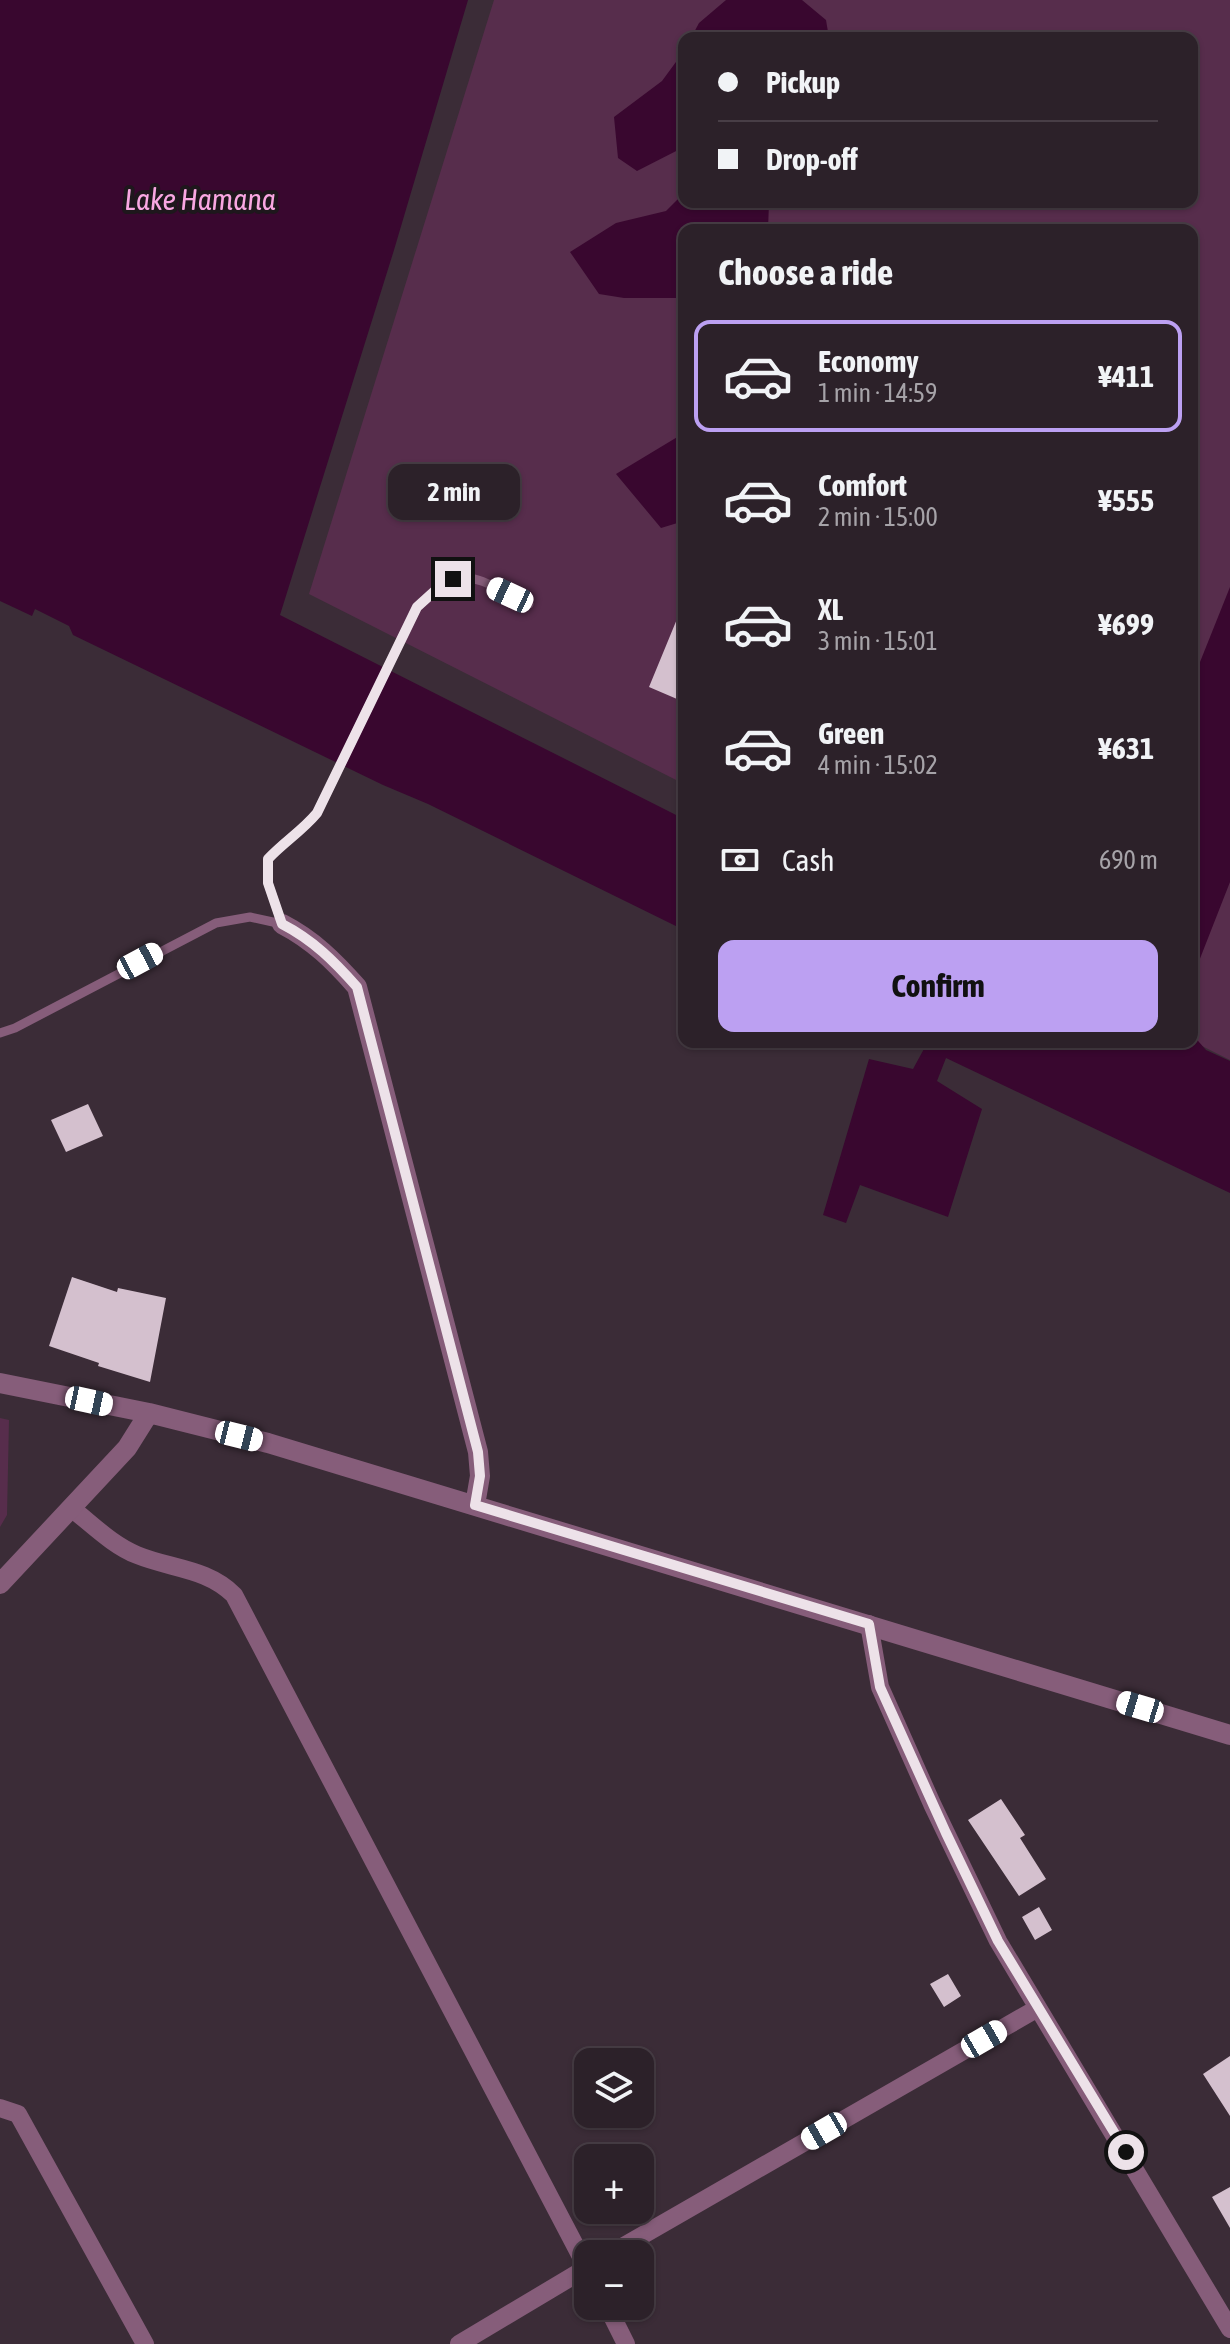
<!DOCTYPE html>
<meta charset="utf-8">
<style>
:root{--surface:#2c2129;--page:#382e35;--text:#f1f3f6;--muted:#a6a3a8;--line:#483e46;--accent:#bca0f2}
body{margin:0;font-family:"Asap Condensed",sans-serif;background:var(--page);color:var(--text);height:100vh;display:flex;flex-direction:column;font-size:30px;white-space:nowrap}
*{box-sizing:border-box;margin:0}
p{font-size:26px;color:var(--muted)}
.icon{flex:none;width:44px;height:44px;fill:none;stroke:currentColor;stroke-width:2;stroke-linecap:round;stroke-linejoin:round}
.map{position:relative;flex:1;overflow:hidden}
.details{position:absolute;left:678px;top:224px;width:520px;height:824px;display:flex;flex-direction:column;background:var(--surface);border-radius:16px;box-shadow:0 2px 6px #0004,0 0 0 2px var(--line)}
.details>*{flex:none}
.hud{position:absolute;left:678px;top:32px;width:520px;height:176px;border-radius:16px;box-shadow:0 2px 6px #0004,0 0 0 2px var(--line);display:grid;align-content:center;height:176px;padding:0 40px;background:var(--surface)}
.fabs{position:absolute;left:574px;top:2048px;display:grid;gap:16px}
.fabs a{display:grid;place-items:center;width:80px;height:80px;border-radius:16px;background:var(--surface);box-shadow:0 2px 6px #0004,0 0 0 2px var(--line);font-size:40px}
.end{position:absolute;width:36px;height:36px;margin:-18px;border:10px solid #ede2e9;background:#111;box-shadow:0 0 0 4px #111}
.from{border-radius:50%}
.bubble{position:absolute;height:56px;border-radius:16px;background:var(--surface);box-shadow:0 2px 6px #0004,0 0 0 2px var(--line);font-size:26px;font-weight:700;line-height:56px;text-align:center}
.car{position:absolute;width:24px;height:48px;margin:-24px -12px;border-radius:10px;box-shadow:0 0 6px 2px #0007;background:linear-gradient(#fff 24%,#345 0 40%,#fff 0 76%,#345 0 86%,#fff 0)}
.hud b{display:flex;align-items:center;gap:28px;height:76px;font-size:30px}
.hud b+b{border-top:2px solid var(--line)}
.hud i{width:20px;height:20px;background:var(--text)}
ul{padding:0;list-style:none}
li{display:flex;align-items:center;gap:24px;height:112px;margin:0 16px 12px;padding:0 24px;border:4px solid transparent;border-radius:16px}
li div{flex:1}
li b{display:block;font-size:30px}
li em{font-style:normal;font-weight:700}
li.active{border-color:var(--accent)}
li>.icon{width:72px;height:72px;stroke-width:1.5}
h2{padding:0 40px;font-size:36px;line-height:96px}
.pay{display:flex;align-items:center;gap:20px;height:88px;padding:0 40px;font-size:30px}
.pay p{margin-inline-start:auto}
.cta{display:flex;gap:16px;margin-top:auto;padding:16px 40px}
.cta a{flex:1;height:92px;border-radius:16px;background:var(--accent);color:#111;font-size:32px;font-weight:700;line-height:92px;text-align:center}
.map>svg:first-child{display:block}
.green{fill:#572d4c;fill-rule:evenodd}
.water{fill:#39072f}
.building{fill:#d4c0ce}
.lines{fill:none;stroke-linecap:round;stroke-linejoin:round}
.service{stroke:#865d7a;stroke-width:9}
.minor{stroke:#865d7a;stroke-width:18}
.tertiary{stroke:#865d7a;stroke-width:20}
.route{stroke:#ede2e9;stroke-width:10}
.labels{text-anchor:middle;stroke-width:8;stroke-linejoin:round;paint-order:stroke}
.water-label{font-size:30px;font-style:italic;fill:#f9a7e2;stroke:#1e171c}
</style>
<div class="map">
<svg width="1230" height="2344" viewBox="0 0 1230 2344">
<rect width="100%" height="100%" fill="#3b2c37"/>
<!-- green -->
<path class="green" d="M494,0H1230V1060L1192,1041V230H684V784L309,594ZM684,38H1192V202H684Z
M0,1418L9,1420L7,1515L0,1527Z"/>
<!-- water -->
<path class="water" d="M0,0H468L394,250L280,615L684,819V930L428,804L383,785L73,635L69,626L35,609L32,616L0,601Z
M726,0H802L826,20L829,38H691L699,23Z
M684,51V147L637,171L618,158L614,117L662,81Z
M684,193V202H769L768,230H684V298H624L599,294L570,252L616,223L666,211Z
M684,433V521L661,528L616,474Z
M1230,587V882L1192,979V682Z
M1192,1034L1206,1050L1230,1061V1193L946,1058L937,1081L982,1109L948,1217L860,1185L846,1223L823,1215L869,1059L913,1069L925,1047L916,1042H1192Z"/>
<!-- building -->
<path class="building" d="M684,602V702L649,687Z
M88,1104L103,1136L66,1152L51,1120Z
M72,1277L117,1292L118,1288L166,1298L150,1382L98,1366L99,1363L49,1346Z
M1001,1799L1025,1835L1020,1838L1046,1879L1019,1896L968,1820Z
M1039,1907L1052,1930L1035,1940L1022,1917Z
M948,1974L961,1996L944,2007L930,1984Z
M1230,2056V2116L1203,2074Z
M1230,2187V2228L1212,2197Z"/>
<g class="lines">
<!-- service -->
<path class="service" d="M282,924L268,883V859C283,842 302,831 317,813L417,607C468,561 473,578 529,604
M0,1033L15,1028L216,923L250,917L282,924"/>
<!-- minor -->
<path class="minor" d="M71,1508C92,1524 112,1545 137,1555C171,1569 207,1568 234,1595L588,2270
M869,1624L880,1687L933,1806L998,1941L1230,2329
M0,2108L18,2114L145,2344
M610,2254L1038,2008
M607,2306L626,2344
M459,2344L588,2267"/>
<!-- tertiary -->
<path class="tertiary" d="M282,924C313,940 334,961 357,987L478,1452L480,1476L475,1505
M0,1383L149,1413L268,1443L1230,1735
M0,1584L127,1448L149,1413"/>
</g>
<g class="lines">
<!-- route -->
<path class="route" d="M453,579L438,588L417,607L317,813C302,831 284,842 268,859V883L282,924C313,940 334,961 357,987L478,1452L480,1476L475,1505L869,1624L880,1687L946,1833L998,1941L1126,2152"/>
</g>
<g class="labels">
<!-- water labels -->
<g class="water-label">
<text x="200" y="210">Lake Hamana</text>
</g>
</g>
</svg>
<div class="fabs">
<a><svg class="icon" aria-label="layers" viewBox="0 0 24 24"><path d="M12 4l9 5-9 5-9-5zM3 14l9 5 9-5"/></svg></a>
<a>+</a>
<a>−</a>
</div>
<i class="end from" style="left:1126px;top:2152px"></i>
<i class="end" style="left:453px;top:579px"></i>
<div class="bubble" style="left:388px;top:464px;width:132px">2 min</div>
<i class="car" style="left:510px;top:595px;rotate:295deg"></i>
<i class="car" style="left:140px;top:961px;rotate:62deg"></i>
<i class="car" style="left:89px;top:1401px;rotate:102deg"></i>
<i class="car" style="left:239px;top:1436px;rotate:104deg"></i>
<i class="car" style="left:1140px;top:1707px;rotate:287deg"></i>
<i class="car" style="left:984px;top:2039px;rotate:60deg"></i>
<i class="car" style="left:824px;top:2131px;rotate:240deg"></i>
<div class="hud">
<b><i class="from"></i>Pickup</b>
<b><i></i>Drop-off</b>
</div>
<section class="details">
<h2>Choose a ride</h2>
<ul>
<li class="active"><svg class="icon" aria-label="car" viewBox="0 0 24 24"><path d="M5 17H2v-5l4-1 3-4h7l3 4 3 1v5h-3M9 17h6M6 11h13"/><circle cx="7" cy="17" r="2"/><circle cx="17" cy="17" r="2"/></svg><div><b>Economy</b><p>1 min · 14:59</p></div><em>¥411</em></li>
<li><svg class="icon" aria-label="car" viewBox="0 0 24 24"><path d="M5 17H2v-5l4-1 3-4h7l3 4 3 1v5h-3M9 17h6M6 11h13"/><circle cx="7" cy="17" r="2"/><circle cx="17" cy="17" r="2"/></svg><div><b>Comfort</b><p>2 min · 15:00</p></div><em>¥555</em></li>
<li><svg class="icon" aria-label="car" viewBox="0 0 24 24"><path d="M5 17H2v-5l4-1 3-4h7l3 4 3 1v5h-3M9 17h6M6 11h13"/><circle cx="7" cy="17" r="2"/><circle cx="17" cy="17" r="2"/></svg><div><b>XL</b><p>3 min · 15:01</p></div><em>¥699</em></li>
<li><svg class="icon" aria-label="car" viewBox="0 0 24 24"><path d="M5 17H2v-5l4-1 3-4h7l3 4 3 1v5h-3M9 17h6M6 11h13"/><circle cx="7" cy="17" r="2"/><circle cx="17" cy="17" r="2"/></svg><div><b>Green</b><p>4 min · 15:02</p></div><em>¥631</em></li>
</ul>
<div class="pay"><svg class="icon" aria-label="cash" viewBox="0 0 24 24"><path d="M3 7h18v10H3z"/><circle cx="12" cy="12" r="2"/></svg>Cash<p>690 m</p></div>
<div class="cta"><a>Confirm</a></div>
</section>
</div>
